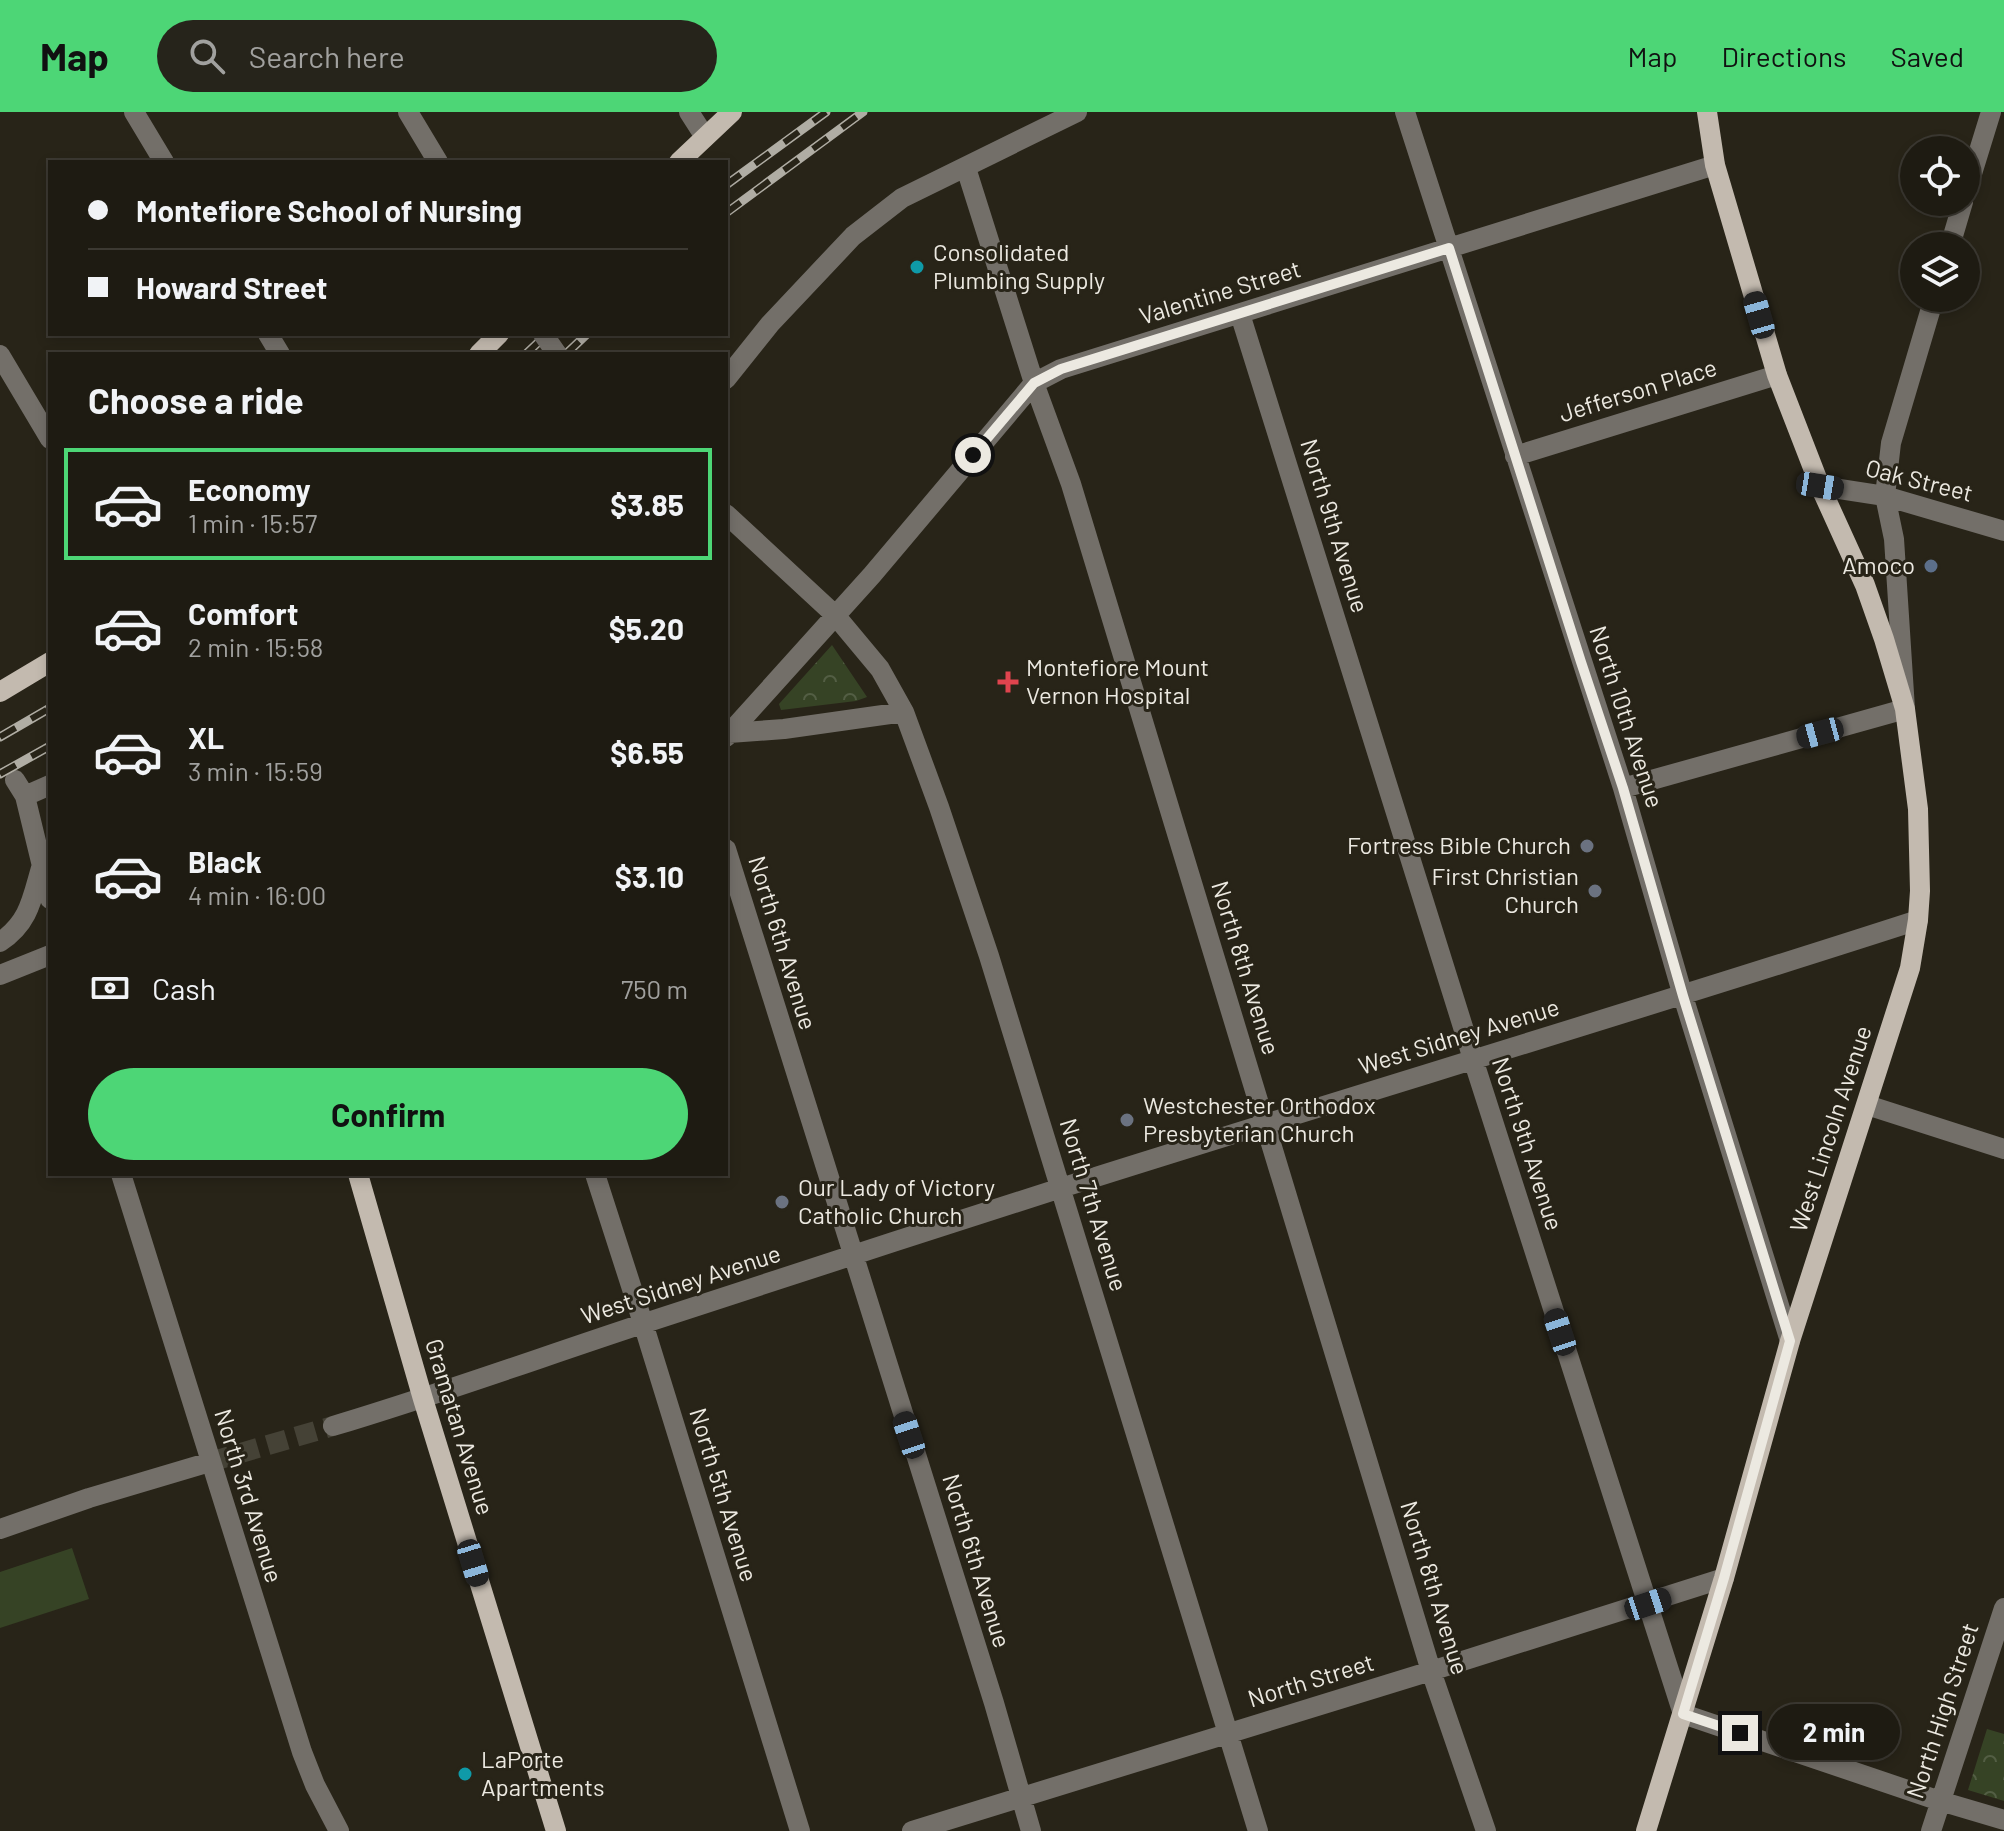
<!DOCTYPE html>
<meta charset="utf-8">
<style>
:root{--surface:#1e1b12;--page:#26241b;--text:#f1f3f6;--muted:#a1a19f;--line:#3c3932;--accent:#4dd676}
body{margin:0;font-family:Barlow,sans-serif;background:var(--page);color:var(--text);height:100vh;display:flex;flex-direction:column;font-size:30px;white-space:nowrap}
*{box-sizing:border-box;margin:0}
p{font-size:26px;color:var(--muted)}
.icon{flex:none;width:44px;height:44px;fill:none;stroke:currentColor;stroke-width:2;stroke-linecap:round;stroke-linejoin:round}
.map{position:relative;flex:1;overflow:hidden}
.details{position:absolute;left:48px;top:240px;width:680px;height:824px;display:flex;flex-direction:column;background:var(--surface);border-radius:0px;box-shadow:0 4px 12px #0003,0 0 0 2px var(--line)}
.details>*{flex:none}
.guide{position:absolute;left:48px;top:48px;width:680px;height:176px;border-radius:0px;box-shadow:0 4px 12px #0003,0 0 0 2px var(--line);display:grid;align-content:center;height:176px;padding:0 40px;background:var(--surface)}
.controls{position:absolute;left:1900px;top:24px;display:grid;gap:16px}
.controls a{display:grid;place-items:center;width:80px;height:80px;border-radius:50%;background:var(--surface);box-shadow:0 4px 12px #0003,0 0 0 2px var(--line);font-size:40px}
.end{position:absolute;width:36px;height:36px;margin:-18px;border:10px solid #ece9e1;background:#111;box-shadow:0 0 0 4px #111}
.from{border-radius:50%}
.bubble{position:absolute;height:56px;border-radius:28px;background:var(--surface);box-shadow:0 4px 12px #0003,0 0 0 2px var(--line);font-size:26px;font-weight:700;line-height:56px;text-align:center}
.car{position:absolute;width:24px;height:48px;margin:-24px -12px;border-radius:10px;box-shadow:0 0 6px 2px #0007;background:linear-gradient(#222 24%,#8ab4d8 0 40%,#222 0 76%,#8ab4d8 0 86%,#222 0)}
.guide b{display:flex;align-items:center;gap:28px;height:76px;font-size:30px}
.guide b+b{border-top:2px solid var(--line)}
.guide i{width:20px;height:20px;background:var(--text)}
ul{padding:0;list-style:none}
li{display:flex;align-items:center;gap:24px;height:112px;margin:0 16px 12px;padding:0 24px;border:4px solid transparent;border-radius:0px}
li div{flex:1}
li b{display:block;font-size:30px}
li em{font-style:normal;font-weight:700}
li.on{border-color:var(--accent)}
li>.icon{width:72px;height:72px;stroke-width:1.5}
h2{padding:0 40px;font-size:36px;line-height:96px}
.pay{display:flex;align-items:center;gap:20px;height:88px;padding:0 40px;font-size:30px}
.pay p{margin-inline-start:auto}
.button{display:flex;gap:16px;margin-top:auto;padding:16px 40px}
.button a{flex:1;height:92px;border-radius:48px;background:var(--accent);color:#111;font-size:32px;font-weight:700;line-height:92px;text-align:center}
header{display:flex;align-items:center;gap:48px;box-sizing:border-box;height:112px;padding:0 40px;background:var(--accent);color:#111}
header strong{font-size:38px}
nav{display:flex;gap:44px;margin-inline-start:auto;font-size:28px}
.search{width:560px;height:72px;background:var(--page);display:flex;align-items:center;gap:20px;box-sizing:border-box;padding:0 28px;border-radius:44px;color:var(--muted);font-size:30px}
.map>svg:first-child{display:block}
.green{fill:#364325}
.park{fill:url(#park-crowns)}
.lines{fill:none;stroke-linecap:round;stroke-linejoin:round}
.minor-tunnel{stroke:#454236;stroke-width:20;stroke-dasharray:20 10;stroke-linecap:butt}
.minor{stroke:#736f69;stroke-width:20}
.major{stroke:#c3baaf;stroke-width:20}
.rail-casing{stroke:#b0ada4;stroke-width:9}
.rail{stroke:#282418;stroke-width:6;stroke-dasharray:18;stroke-linecap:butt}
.minor-bridge{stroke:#736f69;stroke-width:20}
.route{stroke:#ece9e1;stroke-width:10}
.culture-dot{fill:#0f9aa8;stroke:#282418;stroke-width:3}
.service-dot{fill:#5c6f8a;stroke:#282418;stroke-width:3}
.health-dot{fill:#e0444e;stroke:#282418;stroke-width:3}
.worship-dot{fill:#6b7280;stroke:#282418;stroke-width:3}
.labels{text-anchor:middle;stroke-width:6;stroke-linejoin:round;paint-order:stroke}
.poi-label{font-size:24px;fill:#ece9e1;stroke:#282418;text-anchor:start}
.street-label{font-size:24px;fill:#ece9e1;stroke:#282418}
</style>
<header>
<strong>Map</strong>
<div class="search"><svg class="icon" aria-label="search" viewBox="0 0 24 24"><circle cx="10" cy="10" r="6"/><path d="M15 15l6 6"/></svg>Search here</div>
<nav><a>Map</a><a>Directions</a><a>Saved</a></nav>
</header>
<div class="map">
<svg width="2004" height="1719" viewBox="0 0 2004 1719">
<defs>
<pattern id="park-crowns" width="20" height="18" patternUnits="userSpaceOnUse" patternTransform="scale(2)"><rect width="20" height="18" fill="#364325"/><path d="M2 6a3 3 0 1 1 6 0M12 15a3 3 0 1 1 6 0" fill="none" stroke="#535e44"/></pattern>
</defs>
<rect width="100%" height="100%" fill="#282418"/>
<!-- green -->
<path class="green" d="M72,1436L89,1487L0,1516V1460Z"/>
<!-- park -->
<path class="park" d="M832,533L867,585L856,589L781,598L779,592Z
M1987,1617L2004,1622V1689L1968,1678Z"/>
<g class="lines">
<!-- minor-tunnel -->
<path class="minor-tunnel" d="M210,1350L333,1314"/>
<!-- minor -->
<path class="minor" d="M134,0L164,50
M408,0L438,50
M689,0L705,25
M1405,0L1623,676L1683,884L1790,1229
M966,56L1034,271L1071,372L1431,1559L1486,1719
M1966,81L1991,0
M1950,134L1963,90
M1240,202L1473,947L1683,1602L1940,1689L2004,1708
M268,222L280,242
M0,243L50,327
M726,267L770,212L853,124L902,86L1077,0
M1515,344L1777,263
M1820,374L1885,384L2004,419
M726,402L835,503L880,557L904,600L939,695L989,844L1258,1719
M729,621L784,617L904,600
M726,625L872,463L1034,271L1061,257L1715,53
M15,668L25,684L50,787
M1623,676L1905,597L1894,427L1885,384L1891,331L1934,186
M25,684L50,673
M726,737L994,1591L1031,1719
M0,830C29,811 32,787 41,756
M0,863L50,843
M1867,993L2004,1037
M121,1062L302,1640L315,1673L339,1719
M595,1062L643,1211L800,1719
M333,1314C437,1283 539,1246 642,1212C783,1166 923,1120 1064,1075C1348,985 1634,900 1918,808
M0,1417L89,1386L210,1350
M912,1719L1431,1559L1724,1466
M1931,1719L2004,1496"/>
<!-- major -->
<path class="major" d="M679,50L732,0
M479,242L499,222
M0,580L50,550
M358,1062L423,1287L556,1719
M1646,1719L1724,1466L1790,1229L1910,856L1918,808L1920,779L1918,697L1905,597L1884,527L1865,473L1820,374L1777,263L1715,53L1707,0"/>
<!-- rail casing -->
<g class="rail-casing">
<path id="rail" d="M726,73L826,0
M726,101L863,0
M526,242L547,222
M566,242L587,222
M0,625L50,596
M0,662L50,634"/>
</g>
<!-- rail -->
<use href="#rail" class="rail"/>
<!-- minor-bridge -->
<path class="minor-bridge" d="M543,222L557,242"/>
</g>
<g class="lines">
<!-- route -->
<path class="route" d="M973,343L1034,271L1061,257L1449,136L1581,550L1623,676L1683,884L1790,1229L1724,1466L1683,1602L1740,1621"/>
</g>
<!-- markers -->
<g class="culture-dot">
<circle cx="917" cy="155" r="8"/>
<circle cx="465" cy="1662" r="8"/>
</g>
<circle class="service-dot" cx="1931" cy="454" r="8"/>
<path class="health-dot" d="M1004 558h8v8h8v8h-8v8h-8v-8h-8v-8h8z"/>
<g class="worship-dot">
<circle cx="1587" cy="734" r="8"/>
<circle cx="1595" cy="779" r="8"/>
<circle cx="1127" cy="1008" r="8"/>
<circle cx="782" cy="1090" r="8"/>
</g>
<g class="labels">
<!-- poi labels -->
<g class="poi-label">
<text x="933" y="149">Consolidated<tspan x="933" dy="28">Plumbing Supply</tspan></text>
<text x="1915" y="462" text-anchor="end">Amoco</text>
<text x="1026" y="564">Montefiore Mount<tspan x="1026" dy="28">Vernon Hospital</tspan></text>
<text x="1571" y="742" text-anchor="end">Fortress Bible Church</text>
<text x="1579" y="773" text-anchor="end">First Christian<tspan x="1579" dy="28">Church</tspan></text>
<text x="1143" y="1002">Westchester Orthodox<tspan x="1143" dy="28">Presbyterian Church</tspan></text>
<text x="798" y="1084">Our Lady of Victory<tspan x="798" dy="28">Catholic Church</tspan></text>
<text x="481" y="1656">LaPorte<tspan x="481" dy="28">Apartments</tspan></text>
</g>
<!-- street labels -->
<g class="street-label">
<text transform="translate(1220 181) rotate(-17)" y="8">Valentine Street</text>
<text transform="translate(1638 279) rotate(-17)" y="8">Jefferson Place</text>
<text transform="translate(1919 369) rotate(14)" y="8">Oak Street</text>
<text transform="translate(1334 414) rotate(73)" y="8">North 9th Avenue</text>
<text transform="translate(1626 605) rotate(72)" y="8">North 10th Avenue</text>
<text transform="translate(782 831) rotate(73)" y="8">North 6th Avenue</text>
<text transform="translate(1245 856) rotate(73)" y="8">North 8th Avenue</text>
<text transform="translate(1459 925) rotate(-17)" y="8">West Sidney Avenue</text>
<text transform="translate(1831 1017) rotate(-72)" y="8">West Lincoln Avenue</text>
<text transform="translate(1527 1032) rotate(72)" y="8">North 9th Avenue</text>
<text transform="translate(1093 1093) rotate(73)" y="8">North 7th Avenue</text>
<text transform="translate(681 1173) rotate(-18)" y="8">West Sidney Avenue</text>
<text transform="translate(459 1315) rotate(73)" y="8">Gramatan Avenue</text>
<text transform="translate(723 1383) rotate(73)" y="8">North 5th Avenue</text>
<text transform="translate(248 1384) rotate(73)" y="8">North 3rd Avenue</text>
<text transform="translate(976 1449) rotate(73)" y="8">North 6th Avenue</text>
<text transform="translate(1434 1476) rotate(73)" y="8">North 8th Avenue</text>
<text transform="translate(1311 1569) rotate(-17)" y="8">North Street</text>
<text transform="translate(1943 1599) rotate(-72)" y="8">North High Street</text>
</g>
</g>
</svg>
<div class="controls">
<a><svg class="icon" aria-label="locate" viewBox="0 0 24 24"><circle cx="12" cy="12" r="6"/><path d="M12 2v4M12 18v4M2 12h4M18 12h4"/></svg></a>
<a><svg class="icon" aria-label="layers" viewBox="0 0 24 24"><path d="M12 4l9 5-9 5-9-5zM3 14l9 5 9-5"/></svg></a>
</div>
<i class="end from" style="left:973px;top:343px"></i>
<i class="end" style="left:1740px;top:1621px"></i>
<div class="bubble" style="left:1768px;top:1592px;width:132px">2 min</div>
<i class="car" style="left:1759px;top:203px;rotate:344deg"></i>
<i class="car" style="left:1820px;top:374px;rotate:99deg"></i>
<i class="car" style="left:1820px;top:621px;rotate:255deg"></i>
<i class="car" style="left:1560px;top:1220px;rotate:342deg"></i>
<i class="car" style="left:909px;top:1323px;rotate:342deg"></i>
<i class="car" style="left:473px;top:1451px;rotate:163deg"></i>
<i class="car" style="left:1648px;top:1492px;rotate:72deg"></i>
<div class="guide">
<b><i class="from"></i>Montefiore School of Nursing</b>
<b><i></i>Howard Street</b>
</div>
<section class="details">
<h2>Choose a ride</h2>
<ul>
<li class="on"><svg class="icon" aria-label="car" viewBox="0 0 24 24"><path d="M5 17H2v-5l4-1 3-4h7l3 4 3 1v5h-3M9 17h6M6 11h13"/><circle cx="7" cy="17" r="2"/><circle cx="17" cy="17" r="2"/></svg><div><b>Economy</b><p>1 min · 15:57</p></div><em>$3.85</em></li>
<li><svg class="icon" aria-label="car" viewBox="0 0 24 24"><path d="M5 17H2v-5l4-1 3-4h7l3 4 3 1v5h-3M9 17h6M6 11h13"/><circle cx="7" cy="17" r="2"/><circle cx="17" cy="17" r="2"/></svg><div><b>Comfort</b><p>2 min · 15:58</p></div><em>$5.20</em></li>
<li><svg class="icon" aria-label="car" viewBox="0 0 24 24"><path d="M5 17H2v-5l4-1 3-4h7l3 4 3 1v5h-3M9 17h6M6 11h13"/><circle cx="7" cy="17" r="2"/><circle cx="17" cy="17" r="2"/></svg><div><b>XL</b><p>3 min · 15:59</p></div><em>$6.55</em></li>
<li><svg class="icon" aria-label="car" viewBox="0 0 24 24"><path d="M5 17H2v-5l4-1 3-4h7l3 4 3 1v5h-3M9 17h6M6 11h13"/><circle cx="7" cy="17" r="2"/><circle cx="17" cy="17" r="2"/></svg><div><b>Black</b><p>4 min · 16:00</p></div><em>$3.10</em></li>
</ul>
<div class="pay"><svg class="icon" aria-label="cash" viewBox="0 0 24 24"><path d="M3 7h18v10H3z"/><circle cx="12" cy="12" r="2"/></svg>Cash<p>750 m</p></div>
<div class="button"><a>Confirm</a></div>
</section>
</div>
